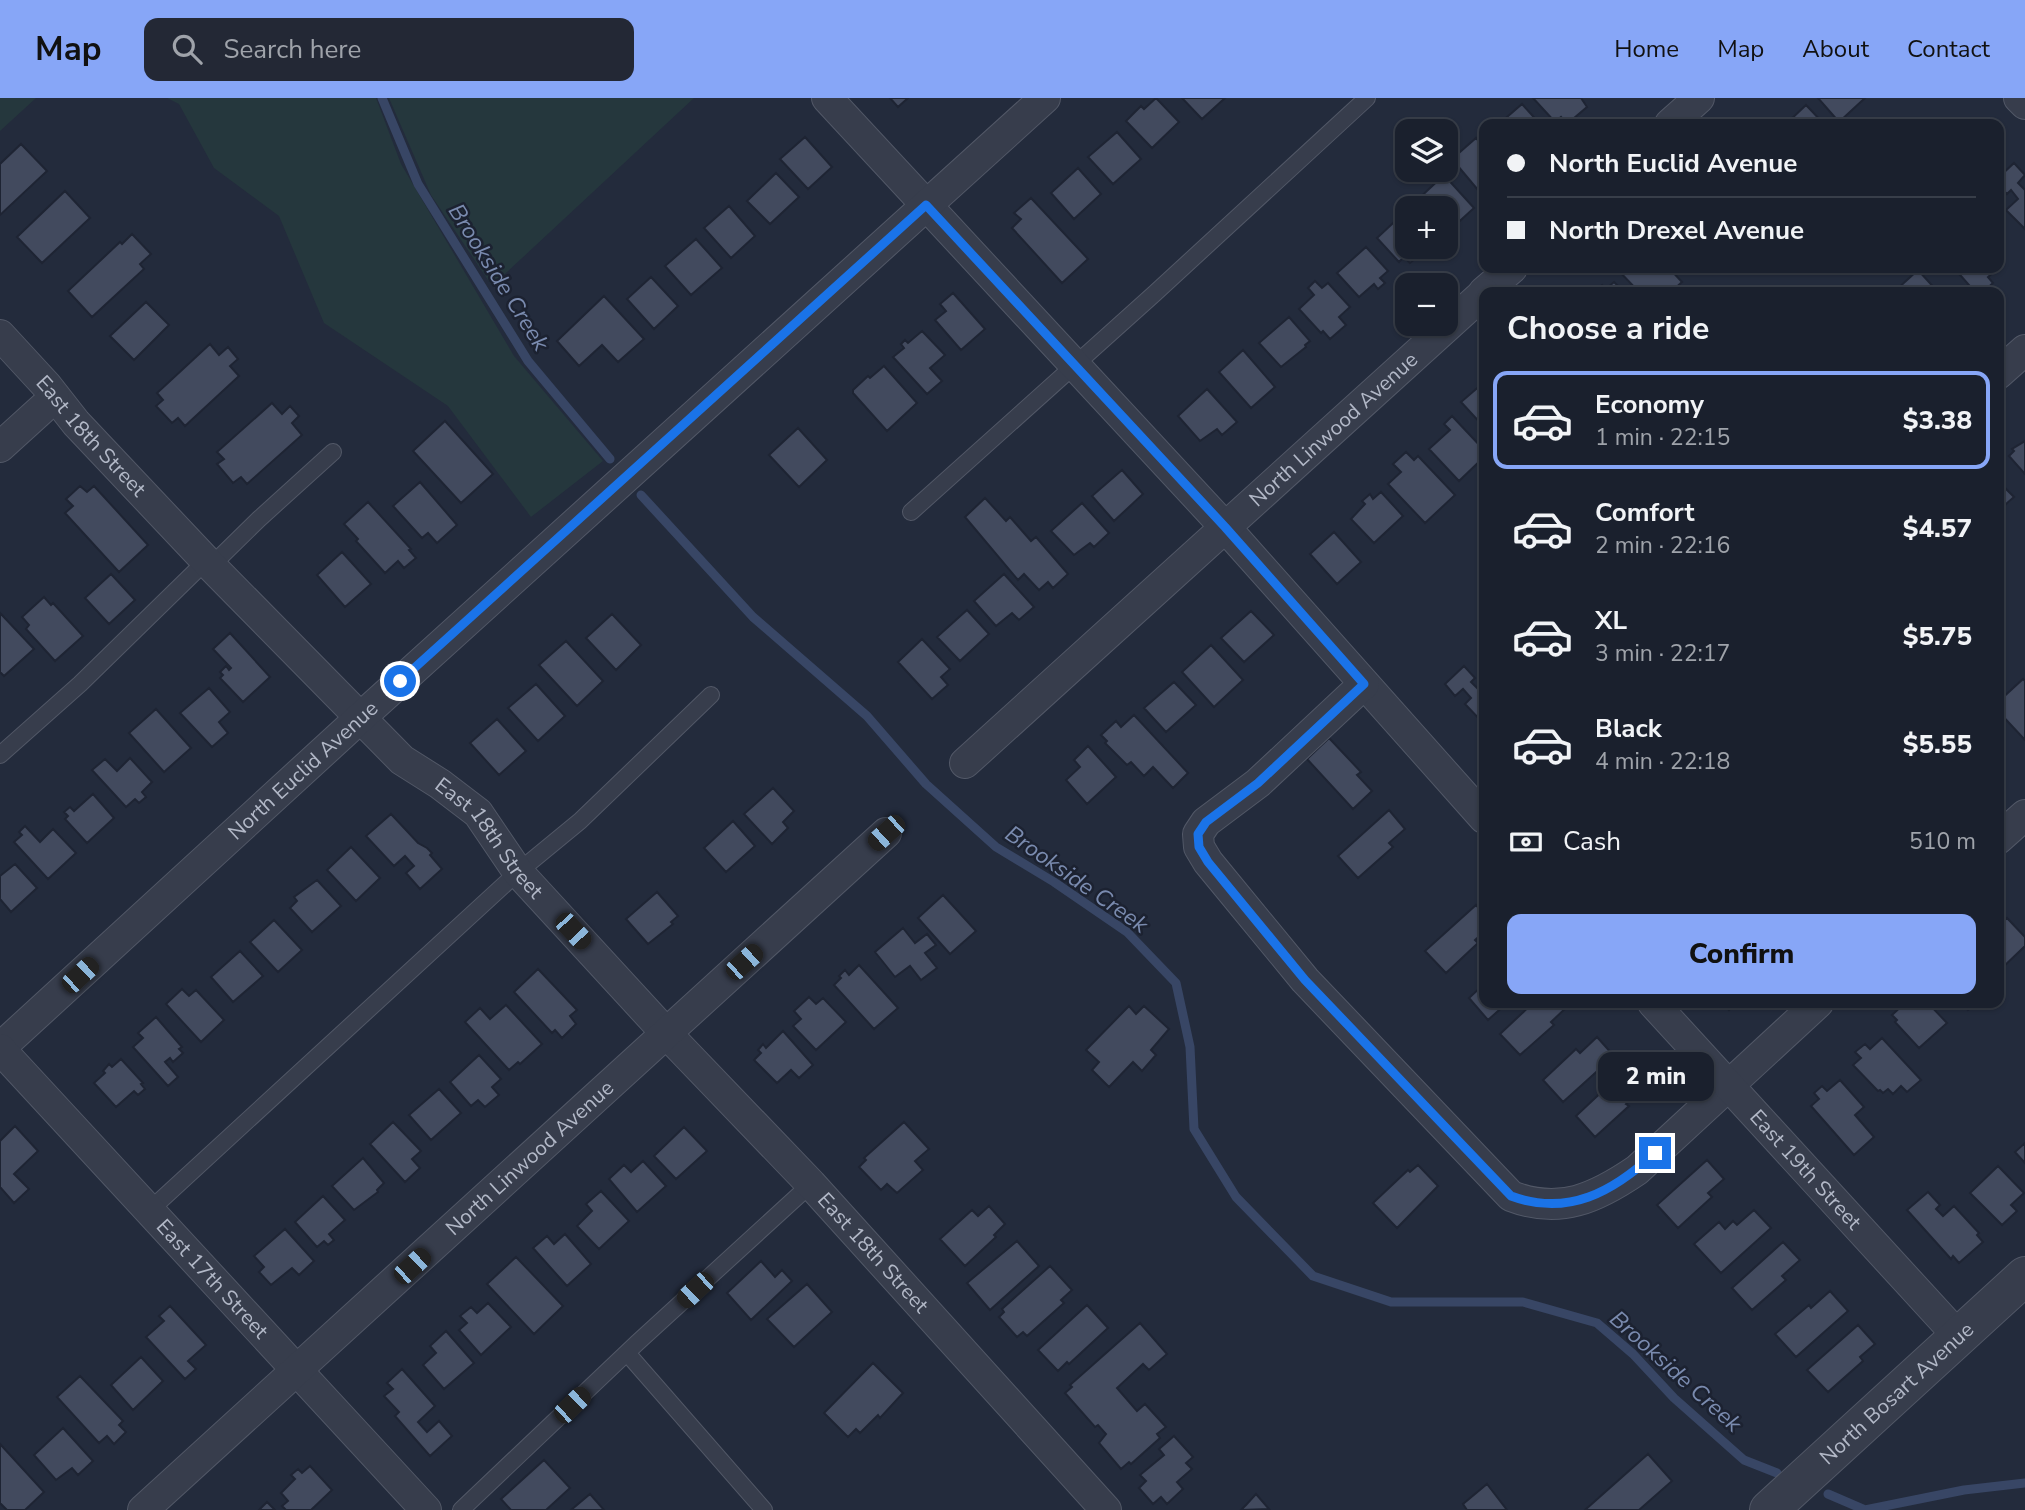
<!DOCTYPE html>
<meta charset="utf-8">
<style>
:root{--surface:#1a202d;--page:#232835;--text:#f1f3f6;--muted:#9fa3aa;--line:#383e49;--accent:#87a6f7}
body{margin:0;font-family:"Nunito Sans",sans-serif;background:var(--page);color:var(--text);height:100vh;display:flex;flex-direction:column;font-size:26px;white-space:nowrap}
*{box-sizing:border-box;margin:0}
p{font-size:23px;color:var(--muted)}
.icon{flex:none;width:38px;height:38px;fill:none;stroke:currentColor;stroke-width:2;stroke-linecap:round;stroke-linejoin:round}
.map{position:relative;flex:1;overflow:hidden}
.details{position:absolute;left:1479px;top:189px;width:525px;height:721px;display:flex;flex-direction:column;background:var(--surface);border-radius:14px;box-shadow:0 2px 5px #0004,0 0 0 2px var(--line)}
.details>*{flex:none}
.banner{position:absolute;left:1479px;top:21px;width:525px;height:154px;border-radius:14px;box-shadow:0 2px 5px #0004,0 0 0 2px var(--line);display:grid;align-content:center;height:154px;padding:0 28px;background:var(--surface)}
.controls{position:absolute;left:1395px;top:21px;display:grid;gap:14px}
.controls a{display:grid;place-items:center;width:63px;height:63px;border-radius:14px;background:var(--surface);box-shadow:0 2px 5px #0004,0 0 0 2px var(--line);font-size:35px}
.end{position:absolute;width:32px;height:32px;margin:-16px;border:9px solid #1a73e8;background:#fff;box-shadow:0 0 0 4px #fff}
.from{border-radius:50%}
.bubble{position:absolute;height:49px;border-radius:14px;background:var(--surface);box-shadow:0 2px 5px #0004,0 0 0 2px var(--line);font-size:23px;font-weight:800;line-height:49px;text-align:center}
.car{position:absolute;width:21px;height:42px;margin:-21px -10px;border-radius:9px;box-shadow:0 0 5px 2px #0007;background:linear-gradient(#222 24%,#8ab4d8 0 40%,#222 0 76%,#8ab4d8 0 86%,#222 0)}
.banner b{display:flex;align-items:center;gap:24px;height:66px;font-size:26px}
.banner b+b{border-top:2px solid var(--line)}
.banner i{width:18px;height:18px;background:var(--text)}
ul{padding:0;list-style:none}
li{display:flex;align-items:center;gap:21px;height:98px;margin:0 14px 10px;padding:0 14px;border:4px solid transparent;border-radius:14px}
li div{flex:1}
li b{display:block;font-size:26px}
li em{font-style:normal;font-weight:800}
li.selected{border-color:var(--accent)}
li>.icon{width:63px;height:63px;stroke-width:1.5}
h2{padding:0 28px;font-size:32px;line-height:84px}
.pay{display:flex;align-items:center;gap:18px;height:77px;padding:0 28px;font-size:26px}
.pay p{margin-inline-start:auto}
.action{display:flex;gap:14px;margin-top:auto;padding:14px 28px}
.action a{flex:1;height:80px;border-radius:14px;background:var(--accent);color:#111;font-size:28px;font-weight:800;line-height:80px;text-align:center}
header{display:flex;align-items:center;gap:42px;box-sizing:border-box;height:98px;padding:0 35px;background:var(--accent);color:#111}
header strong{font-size:33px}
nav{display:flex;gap:38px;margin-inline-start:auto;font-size:24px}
.search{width:490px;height:63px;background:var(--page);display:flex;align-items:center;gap:18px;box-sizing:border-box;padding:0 24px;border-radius:14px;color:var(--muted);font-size:26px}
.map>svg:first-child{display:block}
.green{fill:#25373d}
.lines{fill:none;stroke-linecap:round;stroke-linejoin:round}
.stream{stroke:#384665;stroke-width:9}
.building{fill:#424a5e;stroke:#1e2433;stroke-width:2}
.service-casing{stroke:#525867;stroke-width:18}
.minor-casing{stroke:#525867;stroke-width:32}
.tertiary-casing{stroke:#525867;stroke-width:40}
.service{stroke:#373d4c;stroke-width:16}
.minor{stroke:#373d4c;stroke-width:30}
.tertiary{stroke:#373d4c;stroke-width:38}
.route{stroke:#1a73e8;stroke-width:9}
.labels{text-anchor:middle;stroke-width:5;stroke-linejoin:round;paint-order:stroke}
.street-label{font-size:21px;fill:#b2b8c7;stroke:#1c2231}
.water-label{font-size:23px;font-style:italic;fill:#7a8baf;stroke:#1c2231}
</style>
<header>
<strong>Map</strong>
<div class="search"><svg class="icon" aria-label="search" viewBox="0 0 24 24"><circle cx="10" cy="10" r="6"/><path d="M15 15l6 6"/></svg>Search here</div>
<nav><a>Home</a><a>Map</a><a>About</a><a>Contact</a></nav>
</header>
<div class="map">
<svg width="2025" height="1412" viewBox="0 0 2025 1412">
<rect width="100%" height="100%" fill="#232b3c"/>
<!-- green -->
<path class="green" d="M0,0H36L0,33Z
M167,0H376L401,66L514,258L603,363L531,419L448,308L324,225L279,118L214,70L179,6Z
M389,0H694L492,188L431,97Z"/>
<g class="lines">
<!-- stream -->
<path class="stream" d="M382,0L418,86L528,263L610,361
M641,397L753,519L867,618L926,686L996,749L1054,784L1127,834L1176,885L1190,949L1194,1031L1236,1099L1313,1178L1391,1204H1523L1597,1225L1633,1256L1674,1300L1744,1362L1777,1375
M1828,1396L1865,1412L1964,1392L2025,1385"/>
</g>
<!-- building -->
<path class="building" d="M890,0H908L898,9Z
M1156,0L1179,24L1152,50L1126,23L1141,8L1144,11Z
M1182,0H1225L1202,21Z
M1533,0H1581L1587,9L1567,26L1561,19L1555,24Z
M1818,0H1865L1839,24Z
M1522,6L1540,26H1499Z
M1806,7L1824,26H1786Z
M1117,34L1141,61L1113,86L1088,59Z
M805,39L832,69L808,91L780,61Z
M1476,40L1484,49V86L1478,92L1452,61Z
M21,46L47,73L0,117V66Z
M2014,65L2025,77L2018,85L2025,92V131L2006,112L2018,101L2011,92L2007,96L1998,87V80Z
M1078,70L1101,96L1074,121L1051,95Z
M776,75L799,99L770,126L747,103Z
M1444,77L1474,110L1451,131L1446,125V110H1419L1414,105Z
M65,93L90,120L42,165L17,139Z
M1031,100L1088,161L1062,185L1012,130L1021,121L1014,115Z
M729,108L755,138L731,160L704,130Z
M1406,113L1407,149H1417L1412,154L1417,159L1410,165L1404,159L1399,164L1377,140Z
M132,136L151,156L140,166L144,171L92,219L68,193L120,144L122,146Z
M696,141L722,170L691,197L665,168Z
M1366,149L1388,173L1380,180L1385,185L1378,191L1374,186L1359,199L1337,175Z
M1998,166L2001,168L1988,179L1993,185L1983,194H1975L1954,170H1998Z
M1616,170H1669L1682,184L1671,194H1639Z
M1918,172L1938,194H1896L1895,193Z
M651,179L678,208L654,231L627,201Z
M1315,183L1322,190L1328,185L1350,209L1339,219L1346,227L1330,241L1323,233L1321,235L1299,211L1314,197L1308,190Z
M1614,184L1624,194L1595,193L1602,187L1606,191Z
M953,195L985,231L961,252L935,222L946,213L940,206Z
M604,198L644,241L618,264L602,247L579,268L557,243Z
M146,204L169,227L134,262L110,238Z
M1289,219L1310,243L1305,247L1306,249L1281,269L1259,245Z
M922,233L945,257L930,270L942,283L927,296L893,259L904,250L901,246L905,242L908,245Z
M210,246L219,257L228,249L238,261L230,268L239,278L185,328L178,320L172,325L156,308L163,302L157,295Z
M1243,252L1275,289L1251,310L1219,274Z
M884,268L917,305L887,333L853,295V292L868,278L870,280Z
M1482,286L1484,289V329L1461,304Z
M1207,291L1237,324L1222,337L1217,331L1200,343L1178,318Z
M272,305L282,316L290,308L299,318L292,325L302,337L247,386L241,379L233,385L217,366L224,361L217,354Z
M1452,318L1484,352V359L1459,383L1429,351L1450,332L1444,326Z
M445,323L493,376L461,405L413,353Z
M798,330L827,362L799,389L769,357Z
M2025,343V376L2009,358L2014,353L2012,351Z
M1406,354L1414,362L1418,358L1455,397L1425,425L1388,386L1401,374L1393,366Z
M1122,372L1143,396L1114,423L1092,398Z
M1998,383L2014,399L1998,413Z
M420,384L457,427L437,445L428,435L422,440L393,408Z
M80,388L87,394L94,388L148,447L119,474L65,415L73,408L66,401Z
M1381,394L1403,418L1374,445L1351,421L1365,406L1362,403L1370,396L1373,401Z
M985,400L1006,423L1010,419L1031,443L1036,439L1068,476L1053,490L1048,484L1039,492L1024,476L1018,482L965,419Z
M368,404L411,451L409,452L416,460L404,470L398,463L385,475L356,443L358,441L344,426Z
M1082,405L1109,435L1094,449L1090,445L1074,457L1051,433Z
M1334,434L1361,464L1337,486L1310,456Z
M342,454L371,486L345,509L317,477Z
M111,476L135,502L109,526L85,500Z
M1004,476L1034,509L1019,522L1012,515L996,528L974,503Z
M44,499L51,507L53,505L83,538L55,563L26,531L29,527L22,519Z
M967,512L989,536L960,563L937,539Z
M1251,513L1274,537L1244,564L1221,540Z
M0,515L34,551L4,578L0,574Z
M612,516L641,547L616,572L586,540Z
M230,535L270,579L243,604L220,580L223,577L220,574L226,568L229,572L231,570L213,551Z
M922,541L950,571L941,579L948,587L932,601L898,564Z
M566,543L603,583L577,608L539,567Z
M1211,547L1243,582L1214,609L1182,574Z
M1464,568L1475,580L1471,584L1479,592L1484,588V626L1465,606L1471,600L1463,591L1455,598L1445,586Z
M2023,581L2025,583V642L1998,613V604Z
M1174,584L1196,607L1166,634L1144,610Z
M536,586L565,618L538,643L508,610Z
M209,590L230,614L219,624L228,635L212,649L180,615Z
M156,611L191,650L164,674L129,635Z
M1134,617L1188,675L1173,690L1153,669L1144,678L1131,664L1127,667L1105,645L1107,643L1101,637L1116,623L1121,629Z
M497,621L526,653L499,677L470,645Z
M1329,640L1361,674L1357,677L1372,693L1353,711L1307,661Z
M1088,648L1116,679L1087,706L1066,682L1080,669L1074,662Z
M130,660L152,684L142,694L146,699L139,705L135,701L126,709L92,672L105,661L117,673Z
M773,690L794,713L783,724L788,730L772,746L744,716Z
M93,696L114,720L87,745L65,721L68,718L64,714L70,709L74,713Z
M1389,712L1405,731L1389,745L1393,749L1358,780L1338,758Z
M391,716L418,745L427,750L432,755L430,757L442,771L420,791L406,775L414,768L405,758L394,768L366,738Z
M733,723L755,748L726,774L704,750Z
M25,728L40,744L53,731L76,755L48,781L14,744L22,737L19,734Z
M351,749L380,780L356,803L327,772Z
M15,766L37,790L11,814L0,801V778Z
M317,782L341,808L312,834L290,810L297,803L294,799Z
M657,794L678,818L671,824L673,826L648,846L626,821Z
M943,797L976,833L950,856L918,820Z
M1476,807L1484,816V834L1475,842L1478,845L1446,875L1425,853Z
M2007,820L2025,839V848L2000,872L1998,828Z
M274,822L302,852L278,874L250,844Z
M903,830L915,845L927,836L936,847L925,855L937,870L921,882L910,868L895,879L875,854Z
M240,853L263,878L233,904L211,879Z
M859,867L898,910L874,931L834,887L841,880L839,878L845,872L849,877Z
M538,871L577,912L570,918L576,926L562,940L555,932L552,935L514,894Z
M1484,886V905H1507L1488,922L1469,900Z
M182,891L189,898L196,892L224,922L201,944L166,906Z
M809,899L816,906L823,900L846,924L816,952L793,928L801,921L794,913Z
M1533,905H1565L1568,908L1551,924L1554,927L1520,957L1500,936Z
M1722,905H1736L1729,912Z
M1905,905L1910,910L1917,905H1928L1947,925L1919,950L1895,924L1897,922L1892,917Z
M1961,905H1976L1968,912Z
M506,907L542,946L520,966L518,964L509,972L465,924L480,910L490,921Z
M1129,908L1136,916L1144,908L1169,931L1151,952L1156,957L1142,973L1133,964L1109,989L1092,972L1099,964L1086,952Z
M156,919L182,949L179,951L183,955L173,964L170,960L165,964L178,979L168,988L133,949L143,940L138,935Z
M783,933L813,967L799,980L791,972L777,985L754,962L761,955L758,952L763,946L766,950Z
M1597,939L1614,958L1563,1004L1543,982L1576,951L1580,955Z
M1882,940L1921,982L1907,994L1901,988L1893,996L1888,991L1883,995L1880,992L1878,993L1853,967L1861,960L1855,954L1865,946L1870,951Z
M479,957L501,981L492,989L499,997L485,1009L478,1002L471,1008L450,984Z
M121,961L143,985L141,986L145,991L138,997L134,993L116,1009L94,985L105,975L103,973L109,966L112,969Z
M1626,971L1643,990L1626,1006L1629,1008L1595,1039L1576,1018Z
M1840,982L1864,1009L1855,1017L1874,1039L1854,1057L1811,1008L1819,1001L1814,995L1822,988L1827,993Z
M439,991L461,1015L431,1042L409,1017Z
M393,1024L421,1053L412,1061L420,1070L405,1084L370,1046Z
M904,1024L929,1051L915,1063L923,1072L897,1095L887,1086L881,1092L859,1069L866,1062L864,1060Z
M15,1028L38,1053L14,1076L29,1091L14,1105L0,1089V1043Z
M684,1029L707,1053L676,1081L654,1058Z
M2025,1045V1065L2015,1054Z
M363,1060L384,1085L377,1092L378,1094L354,1112L332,1088Z
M1707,1062L1724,1081L1708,1095L1712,1099L1678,1130L1657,1107Z
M643,1063L666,1088L637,1114L609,1081L624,1067L631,1074Z
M1418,1067L1438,1088L1397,1130L1373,1105L1408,1072L1410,1074Z
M1998,1068L2024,1095L2011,1107L2017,1113L2002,1127L1970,1095Z
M601,1093L629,1123L599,1151L577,1128L592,1113L586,1106Z
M1928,1094L1940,1107L1936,1111L1943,1118L1954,1108L1979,1135L1977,1137L1983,1144L1959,1165L1953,1158L1951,1161L1907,1112Z
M323,1098L345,1122L329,1136L334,1142L328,1147L324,1143L317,1149L295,1124Z
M989,1108L1005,1126L994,1137L996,1139L965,1168L940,1141L972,1112L978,1118Z
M1754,1112L1771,1130L1721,1175L1694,1146L1719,1124L1725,1131L1733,1123L1737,1127Z
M285,1131L314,1163L299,1177L292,1170L271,1187L259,1174L264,1169L254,1158Z
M565,1136L591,1166L567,1188L533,1150L547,1138L554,1146Z
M1017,1143L1039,1168L990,1212L967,1185Z
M1783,1144L1800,1162L1782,1178L1786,1182L1752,1212L1732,1190Z
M516,1159L563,1208L534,1236L487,1186Z
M761,1163L775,1179L782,1172L792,1183L751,1222L727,1195Z
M1050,1168L1072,1192L1061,1202L1064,1205L1027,1238L1023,1234L1017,1239L999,1219L1004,1214L1002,1211Z
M807,1186L832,1214L794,1249L767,1221Z
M1830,1193L1848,1213L1796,1259L1775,1236L1809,1207L1811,1210Z
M488,1205L511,1229L481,1257L459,1232L467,1225L460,1218L471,1209L477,1215Z
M1087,1207L1108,1230L1069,1266L1067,1264L1058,1273L1038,1252Z
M170,1208L206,1247L188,1263L196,1271L185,1281L146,1239L164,1223L159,1218Z
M1140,1225L1167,1256L1149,1272L1143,1266L1117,1290L1137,1313L1145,1306L1166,1329L1157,1336L1160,1340L1131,1366L1129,1364L1121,1371L1099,1345L1106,1336L1098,1327L1095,1329L1065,1295L1072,1289L1070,1287Z
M1858,1227L1875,1246L1860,1259L1863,1263L1828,1294L1807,1272Z
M446,1233L474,1265L444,1291L423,1267L436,1255L430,1248Z
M141,1259L163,1283L133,1312L111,1287Z
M873,1265L903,1295L880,1320L878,1317L860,1335L856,1331L848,1339L824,1315Z
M402,1271L435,1308L418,1324L427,1334L439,1323L452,1338L430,1358L395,1318L399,1314L384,1298L393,1291L387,1285Z
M80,1278L123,1323L119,1327L126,1334L114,1346L107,1338L99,1345L57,1299Z
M63,1330L93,1363L78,1377L72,1370L56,1382L34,1357Z
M1174,1338L1193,1359L1186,1365L1192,1371L1177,1384L1183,1391L1167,1406L1161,1399L1153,1406L1139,1390L1146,1383L1140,1377L1164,1357L1159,1351Z
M0,1346L44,1394L25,1412H7L0,1405Z
M1648,1356L1672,1383L1639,1412H1585Z
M544,1362L570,1390L546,1412H511L501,1401Z
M310,1368L332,1392L311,1412H286L282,1408L288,1403L281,1395L295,1381L291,1377L298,1371L302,1375Z
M1487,1386L1507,1412H1467L1463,1406Z
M590,1396L604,1412H571Z
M1256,1396L1269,1411L1241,1412L1246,1407Z
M267,1404L275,1412H259Z"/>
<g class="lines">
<!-- service casing -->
<g class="service-casing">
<path id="service" d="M911,414L1154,196L1367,0
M211,468L259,421L333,354
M0,657L80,586L206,463
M150,1112L518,774L580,723L711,597
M627,1255L764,1412
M461,1412L637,1245L811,1086"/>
</g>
<!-- minor casing -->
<g class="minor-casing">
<g id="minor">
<path d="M827,0L1225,429L1484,720"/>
<path d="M2019,0L2025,6"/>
<path d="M1670,26L1699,0"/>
<path d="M1484,194L1512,170"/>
<path id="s1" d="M0,237L47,288L76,325L211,468L402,662L440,686L478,715L518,774L666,935L811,1086L1106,1412"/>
<path d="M1998,276L2025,252"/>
<path d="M0,349L54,300"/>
<path d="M1364,586L1258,685L1206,724L1198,736L1199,749L1208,764L1305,882L1511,1098C1560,1117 1596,1100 1637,1072L1818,905"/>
<path id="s2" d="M965,665L1484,195"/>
<path d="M1998,741L2025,717"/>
<path id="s3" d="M1653,905L1959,1239"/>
<path id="s4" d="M0,950L360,620L1045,0"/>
<path id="s5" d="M0,951L426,1412"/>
<path id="s6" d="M143,1412L886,735"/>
</g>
</g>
<!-- tertiary casing -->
<g class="tertiary-casing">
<g id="tertiary">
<path id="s7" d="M1769,1412L2025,1178"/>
</g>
</g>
<!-- service -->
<use href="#service" class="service"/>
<!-- minor -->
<use href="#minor" class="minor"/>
<!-- tertiary -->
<use href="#tertiary" class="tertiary"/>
</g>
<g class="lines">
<!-- route -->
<path class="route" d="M400,583L926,107L1225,429L1364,586L1258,685L1206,724L1198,736L1199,749L1208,764L1305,882L1511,1098C1568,1119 1613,1094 1655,1055"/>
</g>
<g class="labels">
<!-- street labels -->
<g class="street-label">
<text dy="7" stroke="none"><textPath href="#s2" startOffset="497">North Linwood Avenue</textPath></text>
<text dy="7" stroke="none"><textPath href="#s1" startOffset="136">East 18th Street</textPath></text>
<text dy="7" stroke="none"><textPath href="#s4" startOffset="411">North Euclid Avenue</textPath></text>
<text dy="7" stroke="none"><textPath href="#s1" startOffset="704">East 18th Street</textPath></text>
<text dy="7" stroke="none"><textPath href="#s6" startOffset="523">North Linwood Avenue</textPath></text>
<text dy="7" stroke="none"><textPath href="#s3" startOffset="226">East 19th Street</textPath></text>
<text dy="7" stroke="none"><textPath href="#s1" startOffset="1270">East 18th Street</textPath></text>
<text dy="7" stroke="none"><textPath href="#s5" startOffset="313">East 17th Street</textPath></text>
<text dy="7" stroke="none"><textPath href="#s7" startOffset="173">North Bosart Avenue</textPath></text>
</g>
<!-- water labels -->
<g class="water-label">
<text transform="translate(499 179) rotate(58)" y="8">Brookside Creek</text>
<text transform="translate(1077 781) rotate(35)" y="8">Brookside Creek</text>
<text transform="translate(1676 1273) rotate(42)" y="8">Brookside Creek</text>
</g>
</g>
</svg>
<div class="controls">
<a><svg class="icon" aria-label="layers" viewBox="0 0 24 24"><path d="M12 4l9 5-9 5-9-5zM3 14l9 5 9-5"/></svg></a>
<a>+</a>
<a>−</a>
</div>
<i class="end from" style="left:400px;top:583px"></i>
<i class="end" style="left:1655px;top:1055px"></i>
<div class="bubble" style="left:1598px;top:954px;width:116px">2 min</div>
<i class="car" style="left:886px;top:735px;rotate:228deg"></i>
<i class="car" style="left:573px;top:833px;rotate:137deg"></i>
<i class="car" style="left:744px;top:864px;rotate:48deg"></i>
<i class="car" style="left:80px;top:877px;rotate:47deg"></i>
<i class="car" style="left:412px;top:1168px;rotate:47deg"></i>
<i class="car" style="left:695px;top:1192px;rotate:227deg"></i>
<i class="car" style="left:572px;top:1307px;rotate:46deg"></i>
<div class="banner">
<b><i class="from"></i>North Euclid Avenue</b>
<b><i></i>North Drexel Avenue</b>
</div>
<section class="details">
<h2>Choose a ride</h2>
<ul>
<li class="selected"><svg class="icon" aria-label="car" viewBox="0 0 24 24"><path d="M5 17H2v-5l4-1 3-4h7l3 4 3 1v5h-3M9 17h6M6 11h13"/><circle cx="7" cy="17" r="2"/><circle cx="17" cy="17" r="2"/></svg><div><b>Economy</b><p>1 min · 22:15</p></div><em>$3.38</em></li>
<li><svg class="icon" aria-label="car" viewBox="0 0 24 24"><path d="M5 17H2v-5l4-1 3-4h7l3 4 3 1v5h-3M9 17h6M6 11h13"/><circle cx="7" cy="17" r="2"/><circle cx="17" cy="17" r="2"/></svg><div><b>Comfort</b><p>2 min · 22:16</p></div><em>$4.57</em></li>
<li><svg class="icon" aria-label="car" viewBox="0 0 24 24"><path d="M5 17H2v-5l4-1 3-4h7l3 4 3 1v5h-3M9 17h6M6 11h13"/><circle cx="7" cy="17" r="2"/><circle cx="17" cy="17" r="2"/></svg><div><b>XL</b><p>3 min · 22:17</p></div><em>$5.75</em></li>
<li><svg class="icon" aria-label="car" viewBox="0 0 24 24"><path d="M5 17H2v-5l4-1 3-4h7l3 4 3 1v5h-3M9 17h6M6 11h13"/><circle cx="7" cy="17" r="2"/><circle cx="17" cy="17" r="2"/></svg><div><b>Black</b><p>4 min · 22:18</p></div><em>$5.55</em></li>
</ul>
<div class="pay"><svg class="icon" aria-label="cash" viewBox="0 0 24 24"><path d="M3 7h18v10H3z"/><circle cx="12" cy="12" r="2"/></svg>Cash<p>510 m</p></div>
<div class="action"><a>Confirm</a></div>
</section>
</div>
